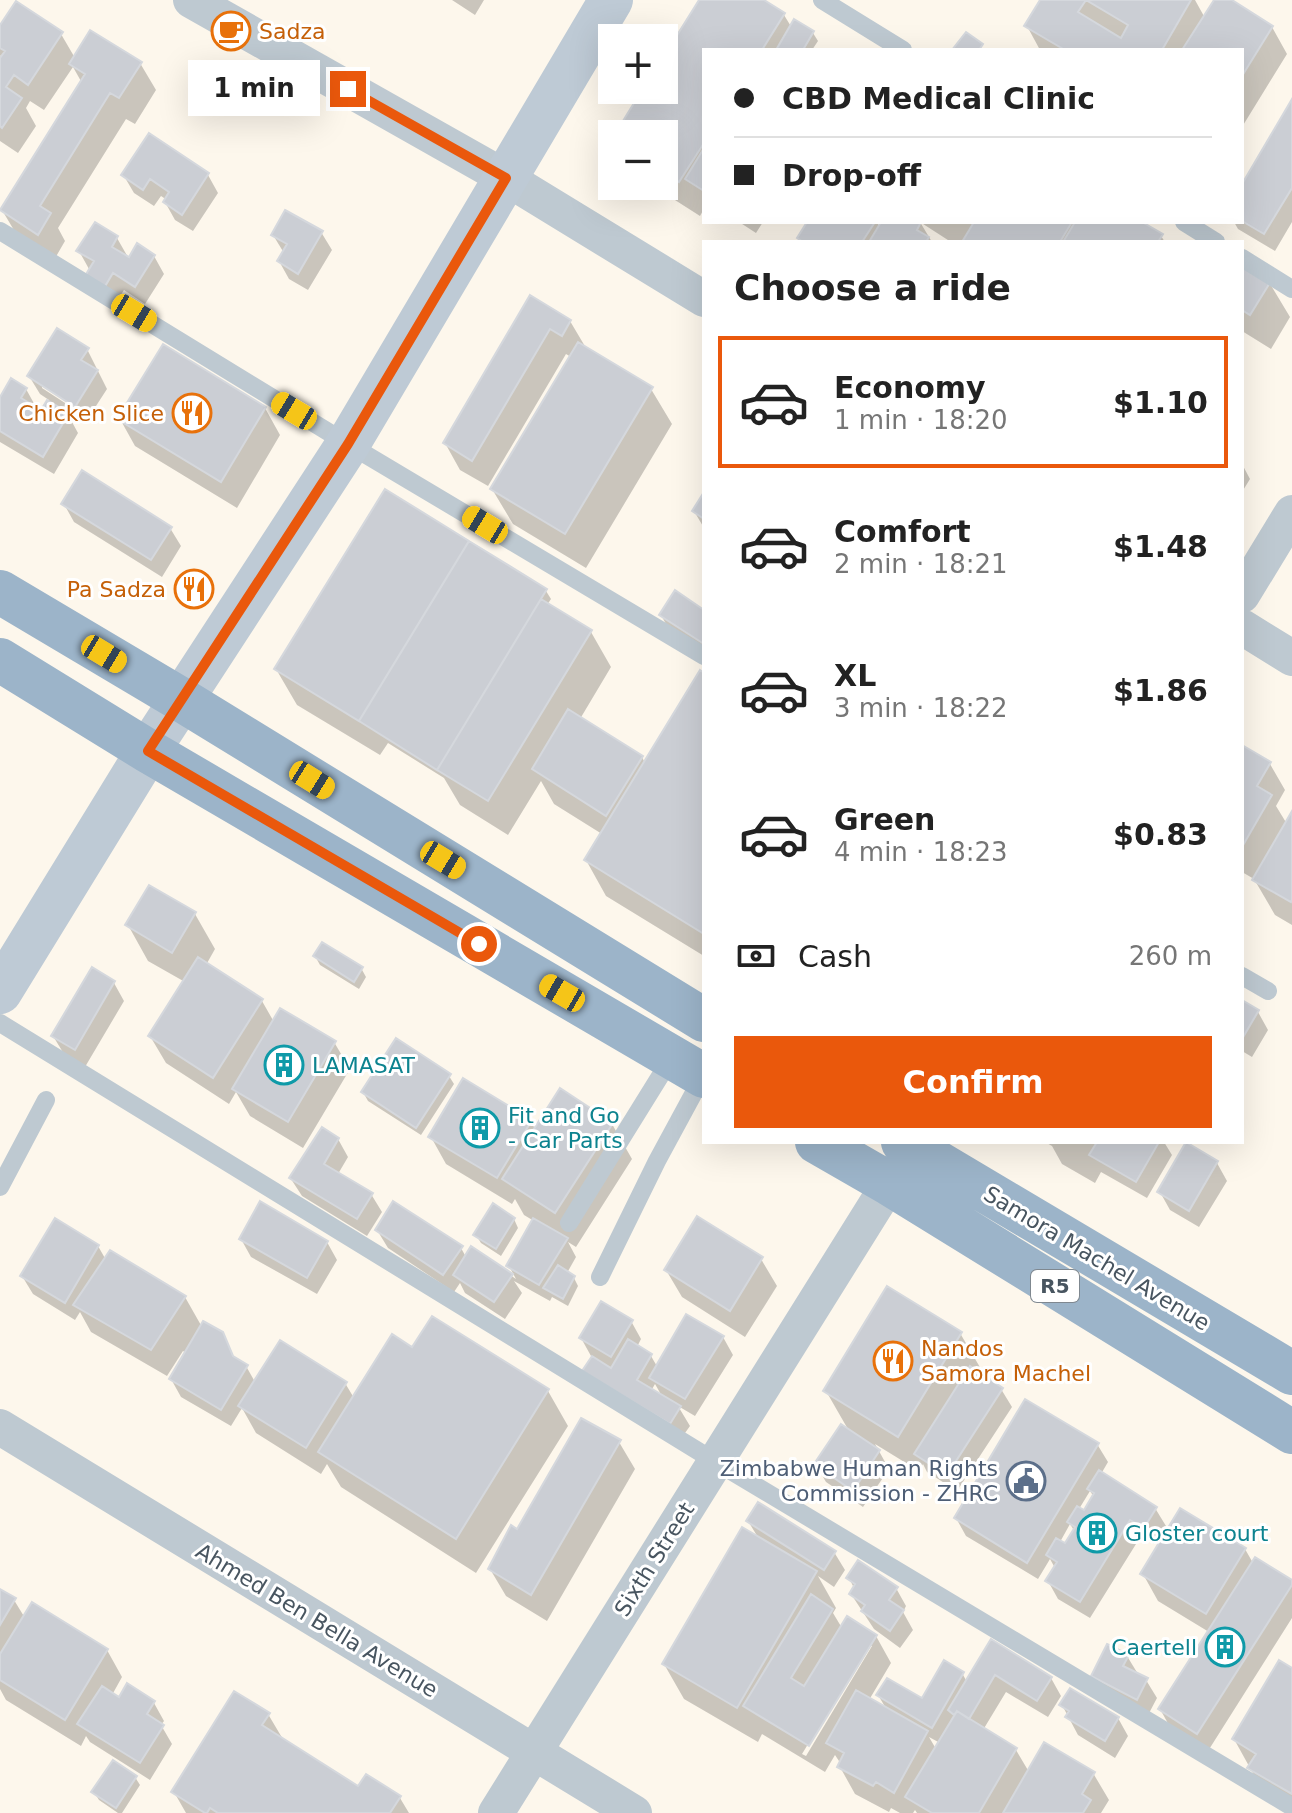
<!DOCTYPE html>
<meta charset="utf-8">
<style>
:root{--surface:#fff;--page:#f6f6f6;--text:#222;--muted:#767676;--line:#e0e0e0;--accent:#ea580c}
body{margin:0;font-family:"DejaVu Sans",sans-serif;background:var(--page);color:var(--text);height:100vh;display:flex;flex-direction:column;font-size:30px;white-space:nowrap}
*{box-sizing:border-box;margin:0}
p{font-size:26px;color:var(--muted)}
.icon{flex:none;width:44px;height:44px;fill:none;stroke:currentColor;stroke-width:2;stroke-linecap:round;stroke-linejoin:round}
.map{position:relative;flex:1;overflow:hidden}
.panel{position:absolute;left:702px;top:240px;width:542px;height:904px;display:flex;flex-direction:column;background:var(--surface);border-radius:0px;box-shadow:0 8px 32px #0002}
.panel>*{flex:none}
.guide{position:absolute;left:702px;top:48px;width:542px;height:176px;border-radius:0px;box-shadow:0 8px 32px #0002;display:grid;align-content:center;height:176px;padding:0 32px;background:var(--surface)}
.buttons{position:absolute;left:598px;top:24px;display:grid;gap:16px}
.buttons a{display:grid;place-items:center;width:80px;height:80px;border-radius:0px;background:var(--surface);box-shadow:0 8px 32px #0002;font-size:40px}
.end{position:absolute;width:36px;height:36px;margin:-18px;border:10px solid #ea580c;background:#fff;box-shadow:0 0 0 4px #fff}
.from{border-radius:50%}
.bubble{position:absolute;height:56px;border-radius:0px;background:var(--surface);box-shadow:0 8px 32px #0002;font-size:26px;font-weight:600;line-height:56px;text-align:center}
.car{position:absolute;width:24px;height:48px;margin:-24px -12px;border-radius:10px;box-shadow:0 0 6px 2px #0007;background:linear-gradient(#f5c518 24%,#345 0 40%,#f5c518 0 76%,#345 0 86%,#f5c518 0)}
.guide b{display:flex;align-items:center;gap:28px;height:76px;font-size:30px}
.guide b+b{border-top:2px solid var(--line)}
.guide i{width:20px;height:20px;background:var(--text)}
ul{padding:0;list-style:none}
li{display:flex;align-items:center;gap:24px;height:132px;margin:0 16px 12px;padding:0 16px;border:4px solid transparent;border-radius:0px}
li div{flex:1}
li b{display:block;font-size:30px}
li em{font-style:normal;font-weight:600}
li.active{border-color:var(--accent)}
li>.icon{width:72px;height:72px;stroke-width:1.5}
h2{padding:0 32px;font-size:36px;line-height:96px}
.pay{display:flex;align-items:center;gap:20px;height:88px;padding:0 32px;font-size:30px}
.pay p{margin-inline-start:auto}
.cta{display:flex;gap:16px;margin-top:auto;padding:16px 32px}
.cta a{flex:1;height:92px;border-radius:0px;background:var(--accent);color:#fff;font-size:32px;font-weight:600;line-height:92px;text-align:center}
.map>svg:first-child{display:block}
.commercial{fill:#fdf7ec;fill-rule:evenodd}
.shadow{fill:#0003;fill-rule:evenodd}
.building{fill:#cbced4;stroke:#d5d8dd;stroke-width:2}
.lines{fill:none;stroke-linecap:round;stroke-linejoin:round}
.service{stroke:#bec9d1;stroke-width:18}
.minor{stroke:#bec9d1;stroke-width:36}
.secondary{stroke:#becad5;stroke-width:44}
.trunk{stroke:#9cb4c9;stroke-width:44}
.route{stroke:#ea580c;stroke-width:10}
.labels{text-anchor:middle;stroke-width:6;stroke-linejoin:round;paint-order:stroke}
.shield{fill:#fff;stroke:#7f8890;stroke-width:2}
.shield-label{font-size:20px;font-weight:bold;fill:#485560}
.food-label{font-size:22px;fill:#c56008;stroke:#fff;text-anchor:start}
.culture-label{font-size:22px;fill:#0d838f;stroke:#fff;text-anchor:start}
.street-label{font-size:22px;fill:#485560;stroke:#fff}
.service-label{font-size:22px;fill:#4e5e75;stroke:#fff;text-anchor:end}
</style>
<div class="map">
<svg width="1292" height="1813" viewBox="0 0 1292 1813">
<rect width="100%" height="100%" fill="#f4f1f1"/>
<!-- commercial -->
<path class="commercial" d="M0,0H1292V1813H0ZM612,38H664V90H612ZM704,50H1242V222H704ZM612,134H664V186H612ZM704,242H1242V1142H704Z"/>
<!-- shadow -->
<path class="shadow" d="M452,0H484L475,15Z
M702,0H761L784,15L792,28L813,33L818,41L812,50H704V209L700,216L653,186H664V134H617L645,90H664V60Z
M1042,0H1195L1205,18L1216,0H1228L1272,27L1287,54L1242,127V50H1040L1027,26Z
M0,29L61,34L75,58L140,63L156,90L135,124L126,119L58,228L65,241L54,260L18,237L2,210L82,83L73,67L44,110L30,101L26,108L36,126L18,153L0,141V61L2,58L0,55Z
M1292,103V222L1275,251L1238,229L1234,222H1242V188Z
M208,175L218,193L193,231L175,220L165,202L167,200L161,196L154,206L134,193L124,176Z
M739,222H763L756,233Z
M809,222H877L880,228L884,222H1138L1161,236L1165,242H951L920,222L932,242H801L799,238Z
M95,224L117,238L129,259L154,256L164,274L145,304L124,290L114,305L89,269L79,251Z
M321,232L332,250L308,290L289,279L279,261L284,253L273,235Z
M1242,265L1269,282L1290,317L1271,349L1242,331Z
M530,297L570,321L586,348L651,389L672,424L586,568L513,524L492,489L571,357L566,354L488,486L460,470L445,443Z
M87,349L107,389L85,423L66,411L78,433L54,474L0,442V401L26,389L36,407L35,409L42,413L49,400L40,394L29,376ZM42,383L84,410L82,414L42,388Z
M265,408L280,435L237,508L135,446L120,419Z
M1242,464L1250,479L1242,492Z
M704,495V528L694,511Z
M64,504L170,528L181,546L162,577L74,522Z
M546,591L551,599L547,605L591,632L611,667L580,719L642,757L645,763L704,675V956L606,896L586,860L602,834L554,804L541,781L508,835L460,805L444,778L388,743L380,755L297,705L276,669Z
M704,612V654L671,633L661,615Z
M1242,747L1270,764L1285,790L1276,806L1287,824L1292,815V925L1275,915L1254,879L1242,872Z
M195,914L215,949L206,965L262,1001L274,1022L334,1042L350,1069L303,1148L250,1116L236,1092L229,1104L166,1063L150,1036L185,982L148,961L128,925Z
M315,956L361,968L366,977L359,989L320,965Z
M92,970L114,983L124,1001L85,1067L64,1054L53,1036Z
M1242,1002L1258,1012L1268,1030L1252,1057L1242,1051Z
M449,1076L454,1084L421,1135L368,1101L363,1092Z
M530,1121L536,1130L612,1124L632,1159L576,1247L568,1242L576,1257L567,1273L574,1278L578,1286L568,1306L552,1297L550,1301L514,1281L522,1293L505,1319L465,1293L460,1283L454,1292L388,1248L377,1230L461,1248L466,1257L472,1249L516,1279L509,1266L534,1221L524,1215L515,1199L512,1204L446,1164L431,1137Z
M338,1139L348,1157L338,1174L371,1194L382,1212L367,1236L302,1196L291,1179Z
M1045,1142H1164L1172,1155L1147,1198L1101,1172L1095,1183L1062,1164L1052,1146Z
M1217,1163L1227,1181L1199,1227L1170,1210L1160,1192Z
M514,1219L518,1228L501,1256L481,1243L476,1235Z
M241,1239L327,1242L337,1260L317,1294L251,1257Z
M98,1246L106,1260L185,1297L202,1327L221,1334L235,1360L246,1366L255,1382L345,1383L354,1398L413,1350L433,1318L548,1391L568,1426L476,1573L341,1487L327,1464L321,1474L256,1433L242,1408L231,1426L181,1397L171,1379L186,1353L183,1351L167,1376L91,1332L80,1312L75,1320L33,1294L22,1276Z
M761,1259L777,1286L745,1337L682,1297L666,1270Z
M631,1321L641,1339L637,1347L651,1356L658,1368L723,1337L733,1355L695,1416L678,1406L690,1426L680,1440L591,1356L581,1338ZM655,1384L663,1398L651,1391Z
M960,1333L981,1369L978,1374L1001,1389L1012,1407L957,1491L927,1472L923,1464L919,1471L875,1444L889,1469L863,1507L826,1482L816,1465L849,1431L826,1391Z
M619,1442L635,1469L547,1621L506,1596L490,1569L518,1532Z
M1097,1444L1108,1462L1101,1474L1155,1508L1166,1526L1154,1544L1141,1536L1090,1618L1058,1599L1048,1581L1055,1568L1050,1559L1038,1579L966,1536L956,1518ZM1090,1491L1094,1497L1085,1512L1079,1509ZM1070,1524L1075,1532L1066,1546L1060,1542Z
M748,1521L834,1552L845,1570L834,1587L818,1576L836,1608L833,1613L842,1628L876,1636L891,1663L869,1700L887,1710L878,1695L923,1701L962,1673L967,1682L991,1641L1051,1678L1061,1696L1048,1717L1006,1692L983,1730L1016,1750L1029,1772L1093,1773L1109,1800L1101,1813H917L915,1810L913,1813H900L891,1808L889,1812L855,1794L840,1767L841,1764L835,1755L825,1772L762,1734L758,1742L684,1699L664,1664L759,1539ZM868,1646H872L806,1756L802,1754ZM929,1737L940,1743L936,1749Z
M1245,1549L1253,1563L1292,1583V1618L1208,1751L1170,1727L1160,1709L1209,1632L1158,1601L1143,1574Z
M849,1578L896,1588L906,1606L903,1612L913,1630L900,1648L874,1629L851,1594L854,1588Z
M0,1591L14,1600L25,1618L107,1650L122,1677L112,1695L119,1699L154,1703L164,1721L161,1725L172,1744L150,1780L90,1742L86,1736L81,1746L6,1700L0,1689Z
M1127,1656L1138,1674L1146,1680L1157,1698L1147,1717L1103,1694L1093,1676Z
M1292,1670V1811L1265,1795L1234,1739Z
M1062,1705L1118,1718L1128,1736L1115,1758L1078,1735Z
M268,1714L284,1741L359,1789L400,1798L409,1813H186L174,1792Z
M135,1777L140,1785L122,1813H118L99,1800L94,1792Z"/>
<!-- building -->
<path class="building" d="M699,0H764L785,13L762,50H704V143L679,182L664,172V134H615L642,90H664V56Z
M1040,0H1086L1078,12L1121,38L1128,25L1086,0H1191L1162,50H1065L1024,26Z
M1214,0H1232L1273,26L1242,76V50H1182Z
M16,1L63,32L28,85L14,75L6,87L22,98L2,128L0,126V58L5,51L0,48V25Z
M794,19L814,31L803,50H776Z
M90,30L142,62L119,98L110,93L40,206L51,213L38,235L0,210L85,74L69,64Z
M966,32L983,44L979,50H952Z
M1292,99V188L1264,234L1242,221V184Z
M149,133L209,173L182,215L163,202L169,192L150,179L143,190L121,175Z
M704,148V191L685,179Z
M285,210L323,231L298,274L277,261L287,244L271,235Z
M95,222L118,236L112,247L129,257L137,243L155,255L135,287L113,273L104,288L85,276L94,261L76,251Z
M807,222H875L862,242H803L797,238Z
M881,222H921L917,230L929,237L926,242H869Z
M974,222H1072L1060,242H962Z
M1075,222H1142L1163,234L1158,242H1063Z
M1242,263L1271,281L1250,315L1242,310Z
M530,295L571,320L562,336L550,329L472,461L443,443Z
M57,328L89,348L81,360L98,370L75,407L27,376Z
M578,342L653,387L565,534L490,489Z
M163,344L266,407L221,482L117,419Z
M11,378L27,388L21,398L41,410L47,400L69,413L43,457L0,431V397Z
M82,470L172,527L151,560L61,504Z
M385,489L469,541L359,721L274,669Z
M704,492V519L692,511Z
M469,541L547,589L437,770L359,721Z
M675,590L704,610V644L659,615Z
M541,599L592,630L488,801L437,770Z
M700,670L704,673V934L584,860Z
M568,709L643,756L606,816L532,769Z
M1242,745L1271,762L1257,786L1272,795L1242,847Z
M1292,811V900L1291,902L1252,880Z
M149,885L196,912L172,953L125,925Z
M322,942L363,967L354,982L313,956Z
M198,957L263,999L213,1078L148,1036Z
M92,967L115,981L75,1050L51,1036Z
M1242,1000L1259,1010L1242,1039Z
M280,1008L336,1041L288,1122L232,1089Z
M396,1038L451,1074L416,1128L361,1092Z
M463,1078L532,1120L497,1178L428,1137Z
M560,1088L613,1123L555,1213L502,1179Z
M322,1127L339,1138L324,1164L373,1193L357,1219L289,1178Z
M1097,1142H1159L1136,1182L1089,1155Z
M1186,1142L1218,1161L1189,1211L1157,1192Z
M260,1201L328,1241L307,1278L239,1239Z
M393,1201L463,1246L443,1275L375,1230Z
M493,1203L515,1218L496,1249L473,1235Z
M697,1216L763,1257L730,1311L664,1270Z
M55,1218L99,1245L65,1303L20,1276Z
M533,1218L568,1238L539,1285L506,1266Z
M471,1246L513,1274L494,1302L453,1275Z
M110,1250L186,1296L151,1350L73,1305Z
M558,1265L575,1276L563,1299L543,1288Z
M887,1286L962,1332L898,1437L823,1391Z
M601,1301L633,1320L611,1357L579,1338Z
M686,1314L724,1336L685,1399L649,1378Z
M432,1316L549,1389L456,1539L318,1452L392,1334L412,1347Z
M203,1321L223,1332L233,1356L248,1365L221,1410L169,1379Z
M628,1339L652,1354L637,1380L681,1406L670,1424L582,1371L592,1356L611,1368Z
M280,1340L347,1382L306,1448L238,1406Z
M970,1366L1003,1388L947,1475L914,1454Z
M1025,1399L1099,1443L1027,1563L954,1518Z
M581,1418L621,1440L531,1595L488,1569L511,1525L517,1529Z
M841,1424L880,1450L853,1491L814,1464Z
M1099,1470L1157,1507L1144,1528L1130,1520L1080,1602L1045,1581L1057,1562L1046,1555L1056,1538L1065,1543L1075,1527L1067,1522L1077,1506L1084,1510L1094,1493L1087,1489Z
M758,1502L836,1551L824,1570L746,1521Z
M1180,1508L1246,1548L1206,1614L1140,1574Z
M742,1527L817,1571L737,1708L662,1664Z
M1255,1557L1292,1580V1585L1197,1734L1158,1709Z
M858,1560L898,1587L889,1600L904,1610L890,1631L861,1611L865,1605L849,1594L855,1584L846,1578Z
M0,1589L16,1598L0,1625Z
M811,1594L833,1609L791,1678L804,1686L847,1616L877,1635L809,1746L743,1706Z
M32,1602L108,1649L65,1720L0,1680V1654Z
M991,1639L1052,1677L1037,1701L995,1675L969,1719L957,1711L954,1715L948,1710Z
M1107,1644L1129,1655L1123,1666L1148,1678L1137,1700L1091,1676Z
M944,1660L964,1672L932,1728L876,1695L887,1678L922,1698Z
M1279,1660L1292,1668V1794L1247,1768L1256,1754L1232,1739Z
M127,1683L155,1701L147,1714L164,1725L140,1763L77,1724L102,1686L119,1697Z
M1070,1688L1119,1717L1105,1741L1065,1717L1069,1711L1059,1705Z
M856,1690L928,1731L894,1793L876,1782L873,1786L837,1767L844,1753L826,1743Z
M234,1691L270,1713L262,1725L358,1786L366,1774L401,1796L390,1813H218L210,1808L207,1813H205L171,1792Z
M957,1711L1017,1748L979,1813H932L905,1797Z
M1044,1742L1095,1772L1082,1794L1091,1800L1083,1813H1003Z
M113,1760L137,1776L116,1808L91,1792Z"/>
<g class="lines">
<!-- service -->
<path class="service" d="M822,0L903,50
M1184,222L1216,242
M0,231L348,444L704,656
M1242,258L1292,289
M1242,976L1268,991
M0,1023L716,1462L1292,1807
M0,1187L46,1100
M569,1223L672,1057
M600,1277L657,1161L703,1076"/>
<!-- minor -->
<path class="minor" d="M191,0L506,178L704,299
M1242,595L1292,513
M1242,627L1292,658
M0,1427L634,1813
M496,1813L904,1160"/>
<!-- secondary -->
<path class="secondary" d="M0,992L148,751L348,444L611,0"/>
<!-- trunk -->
<path class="trunk" d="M0,592L182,700L704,1020
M0,660L148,751L704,1076
M817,1142L890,1184L1292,1432
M903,1142L1292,1373"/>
</g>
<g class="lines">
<!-- route -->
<path class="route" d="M348,89L506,178L348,444L148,751L479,944"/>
</g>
<!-- icons -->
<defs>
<g id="cafe-ring" transform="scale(2)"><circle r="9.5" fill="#fff" stroke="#e8710a" stroke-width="1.5"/><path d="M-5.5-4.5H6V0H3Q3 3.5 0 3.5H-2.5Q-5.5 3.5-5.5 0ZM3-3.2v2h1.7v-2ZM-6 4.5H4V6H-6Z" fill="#e8710a"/></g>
<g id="restaurant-ring" transform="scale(2)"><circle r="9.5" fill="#fff" stroke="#e8710a" stroke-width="1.5"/><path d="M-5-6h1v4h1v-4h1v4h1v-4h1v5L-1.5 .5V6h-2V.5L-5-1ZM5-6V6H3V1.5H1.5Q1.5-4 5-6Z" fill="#e8710a"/></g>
<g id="building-ring" transform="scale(2)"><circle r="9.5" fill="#fff" stroke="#0f9aa8" stroke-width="1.5"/><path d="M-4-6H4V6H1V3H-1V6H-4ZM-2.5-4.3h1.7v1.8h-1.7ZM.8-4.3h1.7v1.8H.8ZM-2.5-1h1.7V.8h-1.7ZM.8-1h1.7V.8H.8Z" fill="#0f9aa8"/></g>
<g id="civic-ring" transform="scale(2)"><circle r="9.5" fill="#fff" stroke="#5c6f8a" stroke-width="1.5"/><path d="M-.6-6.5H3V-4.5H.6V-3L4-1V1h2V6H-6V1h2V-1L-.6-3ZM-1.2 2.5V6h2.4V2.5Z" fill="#5c6f8a"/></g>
</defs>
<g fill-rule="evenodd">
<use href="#cafe-ring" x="231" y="31"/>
<use href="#restaurant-ring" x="192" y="413"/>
<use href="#restaurant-ring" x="194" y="589"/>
<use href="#building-ring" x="284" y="1065"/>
<use href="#building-ring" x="480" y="1128"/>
<use href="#restaurant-ring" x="893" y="1361"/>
<use href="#civic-ring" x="1026" y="1481"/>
<use href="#building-ring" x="1097" y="1533"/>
<use href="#building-ring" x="1225" y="1647"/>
</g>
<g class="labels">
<!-- shield labels -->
<rect class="shield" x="1031" y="1270" width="48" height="32" rx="6"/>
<g class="shield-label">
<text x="1055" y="1293">R5</text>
</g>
<!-- food labels -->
<g class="food-label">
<text x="259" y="39">Sadza</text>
<text x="164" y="421" text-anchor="end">Chicken Slice</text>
<text x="166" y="597" text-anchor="end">Pa Sadza</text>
<text x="921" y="1356">Nandos<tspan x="921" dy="25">Samora Machel</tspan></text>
</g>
<!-- culture labels -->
<g class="culture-label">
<text x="312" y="1073">LAMASAT</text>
<text x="508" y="1123">Fit and Go<tspan x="508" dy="25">- Car Parts</tspan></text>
<text x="1125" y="1541">Gloster court</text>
<text x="1197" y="1655" text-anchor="end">Caertell</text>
</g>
<!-- street labels -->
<g class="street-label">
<text transform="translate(1097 1258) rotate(31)" y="8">Samora Machel Avenue</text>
<text transform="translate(654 1559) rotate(-58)" y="8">Sixth Street</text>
<text transform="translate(317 1620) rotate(31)" y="8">Ahmed Ben Bella Avenue</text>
</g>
<!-- service labels -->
<g class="service-label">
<text x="998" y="1476">Zimbabwe Human Rights<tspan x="998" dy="25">Commission - ZHRC</tspan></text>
</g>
</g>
</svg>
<div class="buttons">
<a>+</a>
<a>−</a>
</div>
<i class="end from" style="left:479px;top:944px"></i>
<i class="end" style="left:348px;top:89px"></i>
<div class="bubble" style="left:188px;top:60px;width:132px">1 min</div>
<i class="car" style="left:134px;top:313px;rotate:121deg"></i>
<i class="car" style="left:294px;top:411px;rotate:301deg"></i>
<i class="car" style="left:485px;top:525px;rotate:301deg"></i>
<i class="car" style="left:104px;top:654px;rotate:121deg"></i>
<i class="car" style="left:312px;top:780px;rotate:122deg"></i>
<i class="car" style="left:443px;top:860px;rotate:121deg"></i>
<i class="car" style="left:562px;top:993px;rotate:300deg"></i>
<div class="guide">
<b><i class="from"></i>CBD Medical Clinic</b>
<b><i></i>Drop-off</b>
</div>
<section class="panel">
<h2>Choose a ride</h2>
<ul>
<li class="active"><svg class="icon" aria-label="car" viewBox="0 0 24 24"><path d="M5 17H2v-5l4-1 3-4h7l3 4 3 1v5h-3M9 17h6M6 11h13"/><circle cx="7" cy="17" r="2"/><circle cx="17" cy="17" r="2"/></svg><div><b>Economy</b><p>1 min · 18:20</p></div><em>$1.10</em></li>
<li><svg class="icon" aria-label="car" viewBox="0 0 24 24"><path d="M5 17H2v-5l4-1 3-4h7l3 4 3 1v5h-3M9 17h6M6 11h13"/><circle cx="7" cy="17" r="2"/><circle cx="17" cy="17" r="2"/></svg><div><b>Comfort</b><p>2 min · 18:21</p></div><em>$1.48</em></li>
<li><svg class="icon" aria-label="car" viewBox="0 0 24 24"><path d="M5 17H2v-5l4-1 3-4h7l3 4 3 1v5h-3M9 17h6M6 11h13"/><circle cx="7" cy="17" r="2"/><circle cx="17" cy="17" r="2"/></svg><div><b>XL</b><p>3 min · 18:22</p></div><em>$1.86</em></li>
<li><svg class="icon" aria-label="car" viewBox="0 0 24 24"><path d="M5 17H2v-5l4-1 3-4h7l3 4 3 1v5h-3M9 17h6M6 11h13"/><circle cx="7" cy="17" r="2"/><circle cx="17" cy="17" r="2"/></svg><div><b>Green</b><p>4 min · 18:23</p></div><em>$0.83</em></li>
</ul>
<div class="pay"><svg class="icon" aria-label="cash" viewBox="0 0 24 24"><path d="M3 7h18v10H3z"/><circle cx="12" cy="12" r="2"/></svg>Cash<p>260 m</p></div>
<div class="cta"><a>Confirm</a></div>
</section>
</div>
